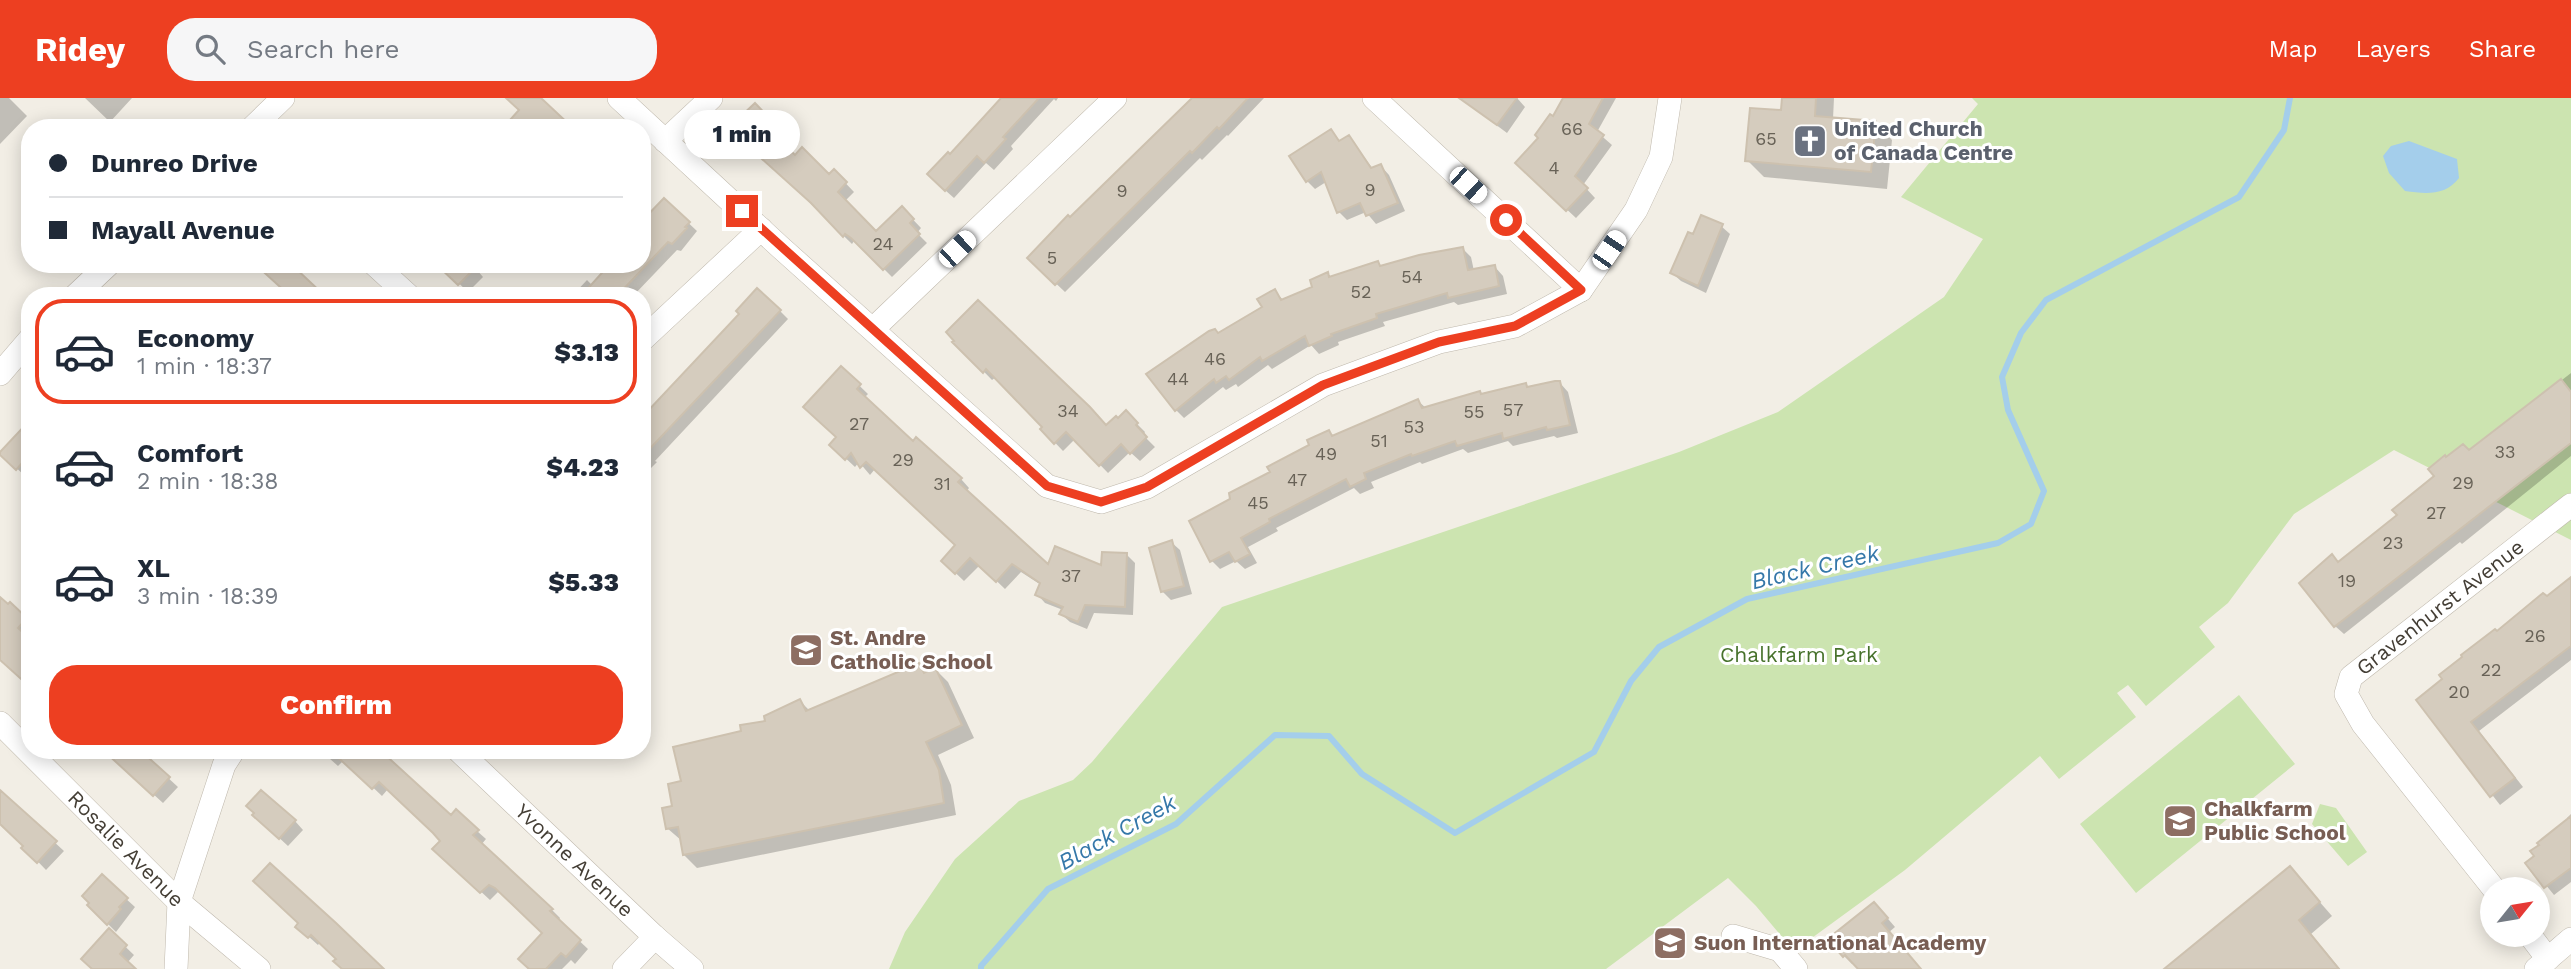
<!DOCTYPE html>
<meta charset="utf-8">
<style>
:root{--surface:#fff;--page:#f6f6f7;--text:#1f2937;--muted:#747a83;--line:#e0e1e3;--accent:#ed3f21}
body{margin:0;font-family:"Work Sans",sans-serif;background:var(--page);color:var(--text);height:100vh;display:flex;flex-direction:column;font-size:26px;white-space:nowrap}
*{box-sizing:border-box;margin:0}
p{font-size:23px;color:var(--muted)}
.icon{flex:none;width:38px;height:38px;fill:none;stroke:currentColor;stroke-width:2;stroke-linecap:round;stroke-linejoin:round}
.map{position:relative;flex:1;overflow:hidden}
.details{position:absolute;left:21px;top:189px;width:630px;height:472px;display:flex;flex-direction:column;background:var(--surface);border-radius:28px;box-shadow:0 4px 18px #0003}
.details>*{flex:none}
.banner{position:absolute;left:21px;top:21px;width:630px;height:154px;border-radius:28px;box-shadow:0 4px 18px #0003;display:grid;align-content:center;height:154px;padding:0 28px;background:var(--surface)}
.needle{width:46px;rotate:60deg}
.buttons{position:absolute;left:2480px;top:779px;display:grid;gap:14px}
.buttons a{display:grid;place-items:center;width:70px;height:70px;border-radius:50%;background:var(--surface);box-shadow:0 4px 18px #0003;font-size:35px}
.end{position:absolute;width:32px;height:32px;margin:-16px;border:9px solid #ed3f21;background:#fff;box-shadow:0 0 0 4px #fff}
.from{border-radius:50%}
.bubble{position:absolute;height:49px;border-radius:24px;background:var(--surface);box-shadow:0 4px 18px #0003;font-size:23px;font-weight:800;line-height:49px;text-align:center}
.car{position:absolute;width:21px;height:42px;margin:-21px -10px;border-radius:9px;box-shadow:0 0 5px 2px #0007;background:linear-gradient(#fff 24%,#345 0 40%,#fff 0 76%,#345 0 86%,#fff 0)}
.banner b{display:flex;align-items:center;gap:24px;height:66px;font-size:26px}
.banner b+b{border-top:2px solid var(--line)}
.banner i{width:18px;height:18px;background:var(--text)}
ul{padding:12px 0 0;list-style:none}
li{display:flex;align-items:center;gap:21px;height:105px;margin:0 14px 10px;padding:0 14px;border:4px solid transparent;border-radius:28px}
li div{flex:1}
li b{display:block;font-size:26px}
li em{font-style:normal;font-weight:800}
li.on{border-color:var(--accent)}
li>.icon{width:63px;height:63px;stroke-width:1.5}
.cta{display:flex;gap:14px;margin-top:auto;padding:14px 28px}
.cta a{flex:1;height:80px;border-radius:28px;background:var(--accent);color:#fff;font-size:28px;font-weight:800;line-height:80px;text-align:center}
header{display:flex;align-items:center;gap:42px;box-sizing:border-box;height:98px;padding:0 35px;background:var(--accent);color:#fff}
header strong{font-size:33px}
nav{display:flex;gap:38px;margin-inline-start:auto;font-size:24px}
.search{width:490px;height:63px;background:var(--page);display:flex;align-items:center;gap:18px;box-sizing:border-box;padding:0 24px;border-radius:28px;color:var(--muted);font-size:26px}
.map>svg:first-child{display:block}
.green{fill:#cce4b0}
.water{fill:#a4ceeb}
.shadow{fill:#0003}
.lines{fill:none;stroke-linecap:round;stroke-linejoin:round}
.stream{stroke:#a4ceeb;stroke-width:6}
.building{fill:#d5ccbe;stroke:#cdc1af;stroke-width:2}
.minor-casing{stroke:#bfb8ac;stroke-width:24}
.minor{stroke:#fff;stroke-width:23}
.route{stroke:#ed3f21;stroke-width:9}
.labels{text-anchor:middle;stroke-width:6;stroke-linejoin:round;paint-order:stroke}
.number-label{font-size:18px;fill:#686257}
.worship-label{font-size:21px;font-weight:bold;fill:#5b616d;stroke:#fff;text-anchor:start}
.street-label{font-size:21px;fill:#443e35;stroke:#fff}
.education-label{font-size:21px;font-weight:bold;fill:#785e54;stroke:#fff;text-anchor:start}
.park-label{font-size:21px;fill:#47722c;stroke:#fff}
.water-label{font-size:23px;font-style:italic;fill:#3578a9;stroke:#fff}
</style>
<header>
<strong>Ridey</strong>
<div class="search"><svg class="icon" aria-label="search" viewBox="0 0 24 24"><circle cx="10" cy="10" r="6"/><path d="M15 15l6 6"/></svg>Search here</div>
<nav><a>Map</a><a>Layers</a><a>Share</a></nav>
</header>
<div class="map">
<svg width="2571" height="871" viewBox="0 0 2571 871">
<rect width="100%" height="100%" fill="#f2eee5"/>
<!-- green -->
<path class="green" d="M1972,0H2571V442L2394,352L2294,416L2228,505L2199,529L2215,549L2146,608L2128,587L2117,595L2136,619L2059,681L2040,658L1905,772L1794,853L1756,808L1728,780L1606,871H889L905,834L955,761L1019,703L1073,682L1092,664L1222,509L1679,354L1778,314L1944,199L1983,141L1901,99L1978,6Z
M2239,597L2295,666L2136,795L2080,726Z
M2320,706L2336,710L2367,754L2348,768L2312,726Z"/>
<!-- water -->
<path class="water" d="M2409,43L2457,61L2459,80C2445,98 2426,96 2405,93L2389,75L2383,58L2391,48Z"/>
<!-- shadow -->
<path class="shadow" d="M0,0H9L27,18L0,46Z
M85,0H132L110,24Z
M1005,0H1058L1056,3L1054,1L1011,48L1013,51L994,72L986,65L954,100L937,85L950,58Z
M1194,0H1264L1228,38L1227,37L1202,62L1200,60L1065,194L1029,160Z
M1460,0H1517L1525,9L1507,35Z
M1565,0H1616L1597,34L1612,47L1583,87L1595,100L1576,120L1517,65L1540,40Z
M1784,0H1834L1833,21L1875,25L1892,42L1887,91L1764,79L1747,62L1782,14Z
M755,7L782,35L777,41L795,59L829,78L834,73L854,94L845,103L876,136L902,110L921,130L917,135L927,145L892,179L861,148L854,143L852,146L765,61L771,55Z
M1331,33L1341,44L1349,39L1373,71L1381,68L1389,77L1405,113L1376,126L1366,114L1347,122L1339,114L1326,84L1315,91L1307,83Z
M664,102L697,133L681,153L677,152L633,198H572L587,182L593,188L642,166Z
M1721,128L1730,136L1706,195L1681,183L1672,175Z
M1463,151L1471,159L1474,173L1495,169L1503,178L1507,196L1458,207L1454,204L1383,224L1385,228L1338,244L1339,247L1319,256L1311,247L1272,271L1268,267L1238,289L1236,286L1226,292L1223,289L1184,320L1176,312L1219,237L1264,210L1275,193L1283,202L1315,190L1328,176L1331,180L1378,165L1382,169Z
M472,166L483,179L468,194L447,174Z
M780,213L788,221L655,363L657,364L647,374L642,369V322L683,277Z
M955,244L1106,329L1126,315L1145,334L1143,337L1155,349L1140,363L1130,354L1108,375L1075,341L1063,353L1042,331L1045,329L996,279L992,282Z
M841,270L868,296L864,300L913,345L916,342L961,381L969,390L966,394L1048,469H1103L1127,457L1135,465L1133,517L1094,515L1087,531L1070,524L1061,516L1063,512L1045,505L1037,496L1041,487L1021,474L1005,491L980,467L964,483L943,463L957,448L875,371L870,377L859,364L855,369L840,355Z
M2571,275V358L2462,446L2460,444L2344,536L2335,528L2339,465L2399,417L2469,354Z
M1560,285L1568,294L1578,335L1557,340L1554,338L1513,348L1508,343L1468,355L1463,351L1422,366L1420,364L1371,384L1374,390L1360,396L1354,390L1276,430L1278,433L1248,449L1257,465L1245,471L1236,463L1220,471L1212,463L1232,402L1328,334L1334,339L1418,303L1426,310L1526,287L1530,291Z
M30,325V383L1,355Z
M1171,444L1180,452L1192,496L1171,502L1162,493L1151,450Z
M2571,481V562L2479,633L2523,689L2500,707L2419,602L2497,535Z
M0,499L30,525V534L0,561Z
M918,567L927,575L935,571L948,584L974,640L938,657L951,687L956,717L697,770L684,757L682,743L667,730L683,684L743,634L767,624L800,603L810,613Z
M106,653H139L178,689L163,705Z
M321,653H379L451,719L477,733L486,741L481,747L552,812L560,820L558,823L588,851L575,866L571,862L562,871H531L544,835L506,799L498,794L490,802L435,751L442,743L388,691L382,698L344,662L338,668Z
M0,694L64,753L46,772L0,724Z
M256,715L295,723L303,732L288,748L263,725Z
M2571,716V784L2554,797L2528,765L2569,722L2567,720Z
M2290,770L2332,818L2311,836L2340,871H2167Z
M102,779L135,809L116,834L89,807Z
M1883,815L1895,829L1852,866L1844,858Z
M298,829L383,871L320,844L318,847Z
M109,833L134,857L127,865L94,871Z"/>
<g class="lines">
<!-- stream -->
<path class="stream" d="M981,871V868L1048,791L1176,726L1275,637L1329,638L1362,676L1455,735L1594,654L1631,583L1659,549L1747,501L1998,445L2031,426L2044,393L2008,312L2002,279L2021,235L2046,202L2239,99L2284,32L2290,0"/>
</g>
<!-- building -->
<path class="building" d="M506,0H541L573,30H519L510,22L519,12Z
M1001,0H1039L1003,39L1006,41L984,65L977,58L945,93L927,76L948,54L950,56Z
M1192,0H1248L1219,31L1217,29L1192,55L1190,53L1055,187L1027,160L1068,117L1070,119Z
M1459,0H1517L1497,27Z
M1563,0H1603L1589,26L1604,37L1575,78L1588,90L1566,113L1515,65L1538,40L1535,37L1550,16L1553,18Z
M1782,0H1816L1815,18L1876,23L1871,74L1745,63L1750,10L1781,12Z
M755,5L775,26L770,32L795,57L802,49L829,76L834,71L847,84L838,94L876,133L902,108L914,121L910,125L920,136L883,172L851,140L845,136L843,139L811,105L762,61L769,55L737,22Z
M1331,31L1339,43L1349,37L1371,70L1381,66L1398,105L1366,118L1360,105L1337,115L1321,74L1306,84L1289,58Z
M664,100L690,124L685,129L687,130L672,146L668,144L617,198H581L610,166H642V123Z
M1701,117L1723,126L1698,188L1670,175L1688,134L1693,136Z
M1463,149L1468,172L1495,167L1499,188L1448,200L1447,195L1376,216L1377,220L1331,236L1332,238L1309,248L1305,238L1262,263L1260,259L1229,282L1226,278L1216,285L1214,281L1175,313L1146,276L1209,233L1215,231L1218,235L1262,209L1257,201L1275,191L1281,202L1312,189L1310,182L1328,174L1329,179L1378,163L1380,168L1419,157Z
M255,166H291L325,198H290Z
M436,166H479L458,187Z
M757,190L781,212L642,359V322L647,317L645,316L739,216L736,213Z
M978,202L1090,309L1106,327L1116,318L1118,320L1126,312L1138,325L1136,327L1147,339L1130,356L1121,346L1099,368L1066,334L1054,346L1040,331L1042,329L1039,326L986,271L983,275L952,244L954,243L946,234Z
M841,268L861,286L857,291L913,343L916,339L962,380L958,384L1048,466L1055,448L1101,467L1102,454L1127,455L1125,509L1085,507L1078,524L1059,516L1063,509L1035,497L1040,485L1012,466L996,484L970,460L955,476L941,463L955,447L866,364L860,370L851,355L845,362L829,347L836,339L803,309Z
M2561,281L2571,294V345L2334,529L2299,485L2332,456L2338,464L2397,417L2392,412L2434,378L2428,371L2445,357L2446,359L2463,346L2469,352Z
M1555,283H1560L1570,327L1547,332L1546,329L1503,341L1502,335L1457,348L1455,343L1412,358L1411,356L1364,375L1366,381L1350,389L1346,381L1269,421L1270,424L1241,440L1250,456L1235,464L1229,454L1210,464L1189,423L1230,401L1229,395L1270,374L1267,369L1309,347L1307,342L1329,332L1332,338L1418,301L1422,310L1480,293L1481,296L1526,285L1527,289Z
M30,322V356L16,372L0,357V354Z
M1172,442L1184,488L1161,494L1149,450Z
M2571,479V548L2471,624L2515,680L2490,699L2416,602L2442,581L2439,577L2462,559L2461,557L2495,531L2497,533L2543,495L2547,498Z
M0,499L8,506L10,504L27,520L18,530L30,541V589L0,562Z
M919,565L924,575L935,569L962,627L926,644L939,672L944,705L683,757L678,729L666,731L662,710L672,708L668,686L681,683L673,649L741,633L740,627L765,623L764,618L800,601L806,613Z
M104,653H141L170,679L153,698Z
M331,653H381L451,717L456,711L479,732L473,737L553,811L550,813L581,842L566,859L561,855L546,871H529L518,861L542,835L495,790L489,787L480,795L432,751L440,743L433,735L379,684L372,691Z
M0,692L57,743L37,765L21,750L23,748L0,726Z
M261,692L296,722L279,741L252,717L254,715L246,708Z
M2571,718V770L2544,790L2525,765L2534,758L2530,753L2539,747L2537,745Z
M270,765L336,825L384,871H342L333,863L336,861L311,837L308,840L295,829L298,825L253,783Z
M2290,768L2320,804L2299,822L2339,871H2164Z
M102,776L128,800L119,809L121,811L107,827L87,807L89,805L82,798Z
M1874,804L1888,820L1882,825L1921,871H1858L1845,857L1843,859L1831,845L1833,843L1830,839Z
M109,830L127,847L120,856L136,871H92L81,861Z"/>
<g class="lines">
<!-- minor casing -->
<g class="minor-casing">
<g id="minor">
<path d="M619,0L779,148L1047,388L1101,404L1147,389L1323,287L1439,244L1515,228L1581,192L1636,112L1661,59L1670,0"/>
<path d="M1374,0L1581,192"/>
<path d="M252,30L283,0"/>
<path d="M665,43L711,0"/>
<path d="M374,166L409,198"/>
<path d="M75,198L109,166"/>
<path d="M873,231L1115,0"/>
<path d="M642,242L761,131"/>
<path d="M0,276L30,241"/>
<path id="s1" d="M0,625L179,804L259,871"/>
<path id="s2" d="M459,653L655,839L692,871"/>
<path id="s3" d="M2494,791L2363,626L2346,596L2351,579L2571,407"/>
<path d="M2529,836L2548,861"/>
<path d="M1733,838L1780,852L1796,871"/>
<path d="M176,871L179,804L224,667L233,653"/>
<path d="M624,871L655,839"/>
<path d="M2536,871L2571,841"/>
</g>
</g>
<!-- minor -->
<use href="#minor" class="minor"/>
</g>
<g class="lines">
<!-- route -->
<path class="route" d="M742,113L1047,388L1101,404L1147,389L1323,287L1439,244L1515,228L1581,192L1506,122"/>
</g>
<!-- icons -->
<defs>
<g id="church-square" transform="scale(1.75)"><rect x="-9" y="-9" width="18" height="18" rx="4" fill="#6b7280" stroke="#fff"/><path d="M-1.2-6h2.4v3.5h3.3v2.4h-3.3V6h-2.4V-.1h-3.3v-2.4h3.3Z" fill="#fff"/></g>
<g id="school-square" transform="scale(1.75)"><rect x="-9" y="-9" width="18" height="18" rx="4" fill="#8d6e63" stroke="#fff"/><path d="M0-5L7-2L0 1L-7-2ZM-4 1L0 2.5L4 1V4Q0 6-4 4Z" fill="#fff"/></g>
</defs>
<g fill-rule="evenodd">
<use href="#church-square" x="1810" y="43"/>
<use href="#school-square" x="806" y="552"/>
<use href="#school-square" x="2180" y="723"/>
<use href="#school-square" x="1670" y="845"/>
</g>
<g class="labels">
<!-- number labels -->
<g class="number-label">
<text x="1572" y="37">66</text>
<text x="1766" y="47">65</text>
<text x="1554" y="76">4</text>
<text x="1370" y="98">9</text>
<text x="1122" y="99">9</text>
<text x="883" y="152">24</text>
<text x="1052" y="166">5</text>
<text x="1412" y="185">54</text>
<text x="1361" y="200">52</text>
<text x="1215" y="267">46</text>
<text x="1178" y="287">44</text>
<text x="1513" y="318">57</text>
<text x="1068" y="319">34</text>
<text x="1474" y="320">55</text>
<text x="859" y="332">27</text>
<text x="1414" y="335">53</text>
<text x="1379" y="349">51</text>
<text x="2505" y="360">33</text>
<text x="1326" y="362">49</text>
<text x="903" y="368">29</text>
<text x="1297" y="388">47</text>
<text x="2463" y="391">29</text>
<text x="942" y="392">31</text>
<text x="1258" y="411">45</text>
<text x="2436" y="421">27</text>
<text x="2393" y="451">23</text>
<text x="1071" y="484">37</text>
<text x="2347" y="489">19</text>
<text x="2535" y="544">26</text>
<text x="2491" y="578">22</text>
<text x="2459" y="600">20</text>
</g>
<!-- worship labels -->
<g class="worship-label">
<text x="1834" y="38">United Church<tspan x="1834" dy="24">of Canada Centre</tspan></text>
</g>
<!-- street labels -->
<g class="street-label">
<text dy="7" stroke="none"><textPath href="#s3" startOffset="376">Gravenhurst Avenue</textPath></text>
<text dy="7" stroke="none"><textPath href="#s1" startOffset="178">Rosalie Avenue</textPath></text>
<text dy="7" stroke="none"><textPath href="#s2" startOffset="159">Yvonne Avenue</textPath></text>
</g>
<!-- education labels -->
<g class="education-label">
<text x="830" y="547">St. Andre<tspan x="830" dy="24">Catholic School</tspan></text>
<text x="2204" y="718">Chalkfarm<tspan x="2204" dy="24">Public School</tspan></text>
<text x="1694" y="852">Suon International Academy</text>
</g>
<!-- park labels -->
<g class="park-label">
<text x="1799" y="564">Chalkfarm Park</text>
</g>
<!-- water labels -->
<g class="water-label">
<text transform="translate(1815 469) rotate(-13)" y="8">Black Creek</text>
<text transform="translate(1117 734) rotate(-29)" y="8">Black Creek</text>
</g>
</g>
</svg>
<div class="buttons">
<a><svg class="needle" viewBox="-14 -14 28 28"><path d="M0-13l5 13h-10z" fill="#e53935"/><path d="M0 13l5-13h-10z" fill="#747a83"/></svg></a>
</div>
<i class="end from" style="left:1506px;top:122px"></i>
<i class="end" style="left:742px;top:113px"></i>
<div class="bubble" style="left:684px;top:12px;width:116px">1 min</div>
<i class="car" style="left:1468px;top:87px;rotate:133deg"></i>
<i class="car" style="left:957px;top:151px;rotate:46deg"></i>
<i class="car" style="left:1609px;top:152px;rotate:34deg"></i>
<div class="banner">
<b><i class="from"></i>Dunreo Drive</b>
<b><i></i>Mayall Avenue</b>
</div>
<section class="details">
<ul>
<li class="on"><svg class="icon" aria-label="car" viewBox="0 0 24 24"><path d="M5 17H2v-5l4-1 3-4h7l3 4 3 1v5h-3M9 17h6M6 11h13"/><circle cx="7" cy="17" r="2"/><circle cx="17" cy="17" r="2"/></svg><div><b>Economy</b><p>1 min · 18:37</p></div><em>$3.13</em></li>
<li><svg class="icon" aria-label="car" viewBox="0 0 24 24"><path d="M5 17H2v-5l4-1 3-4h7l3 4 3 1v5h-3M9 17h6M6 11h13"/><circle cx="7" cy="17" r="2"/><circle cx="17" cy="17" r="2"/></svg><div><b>Comfort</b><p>2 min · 18:38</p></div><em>$4.23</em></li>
<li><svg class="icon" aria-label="car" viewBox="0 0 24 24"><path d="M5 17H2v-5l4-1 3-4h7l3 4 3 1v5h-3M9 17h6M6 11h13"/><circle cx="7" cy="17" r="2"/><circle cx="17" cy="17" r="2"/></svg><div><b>XL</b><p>3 min · 18:39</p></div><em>$5.33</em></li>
</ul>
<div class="cta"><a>Confirm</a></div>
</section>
</div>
